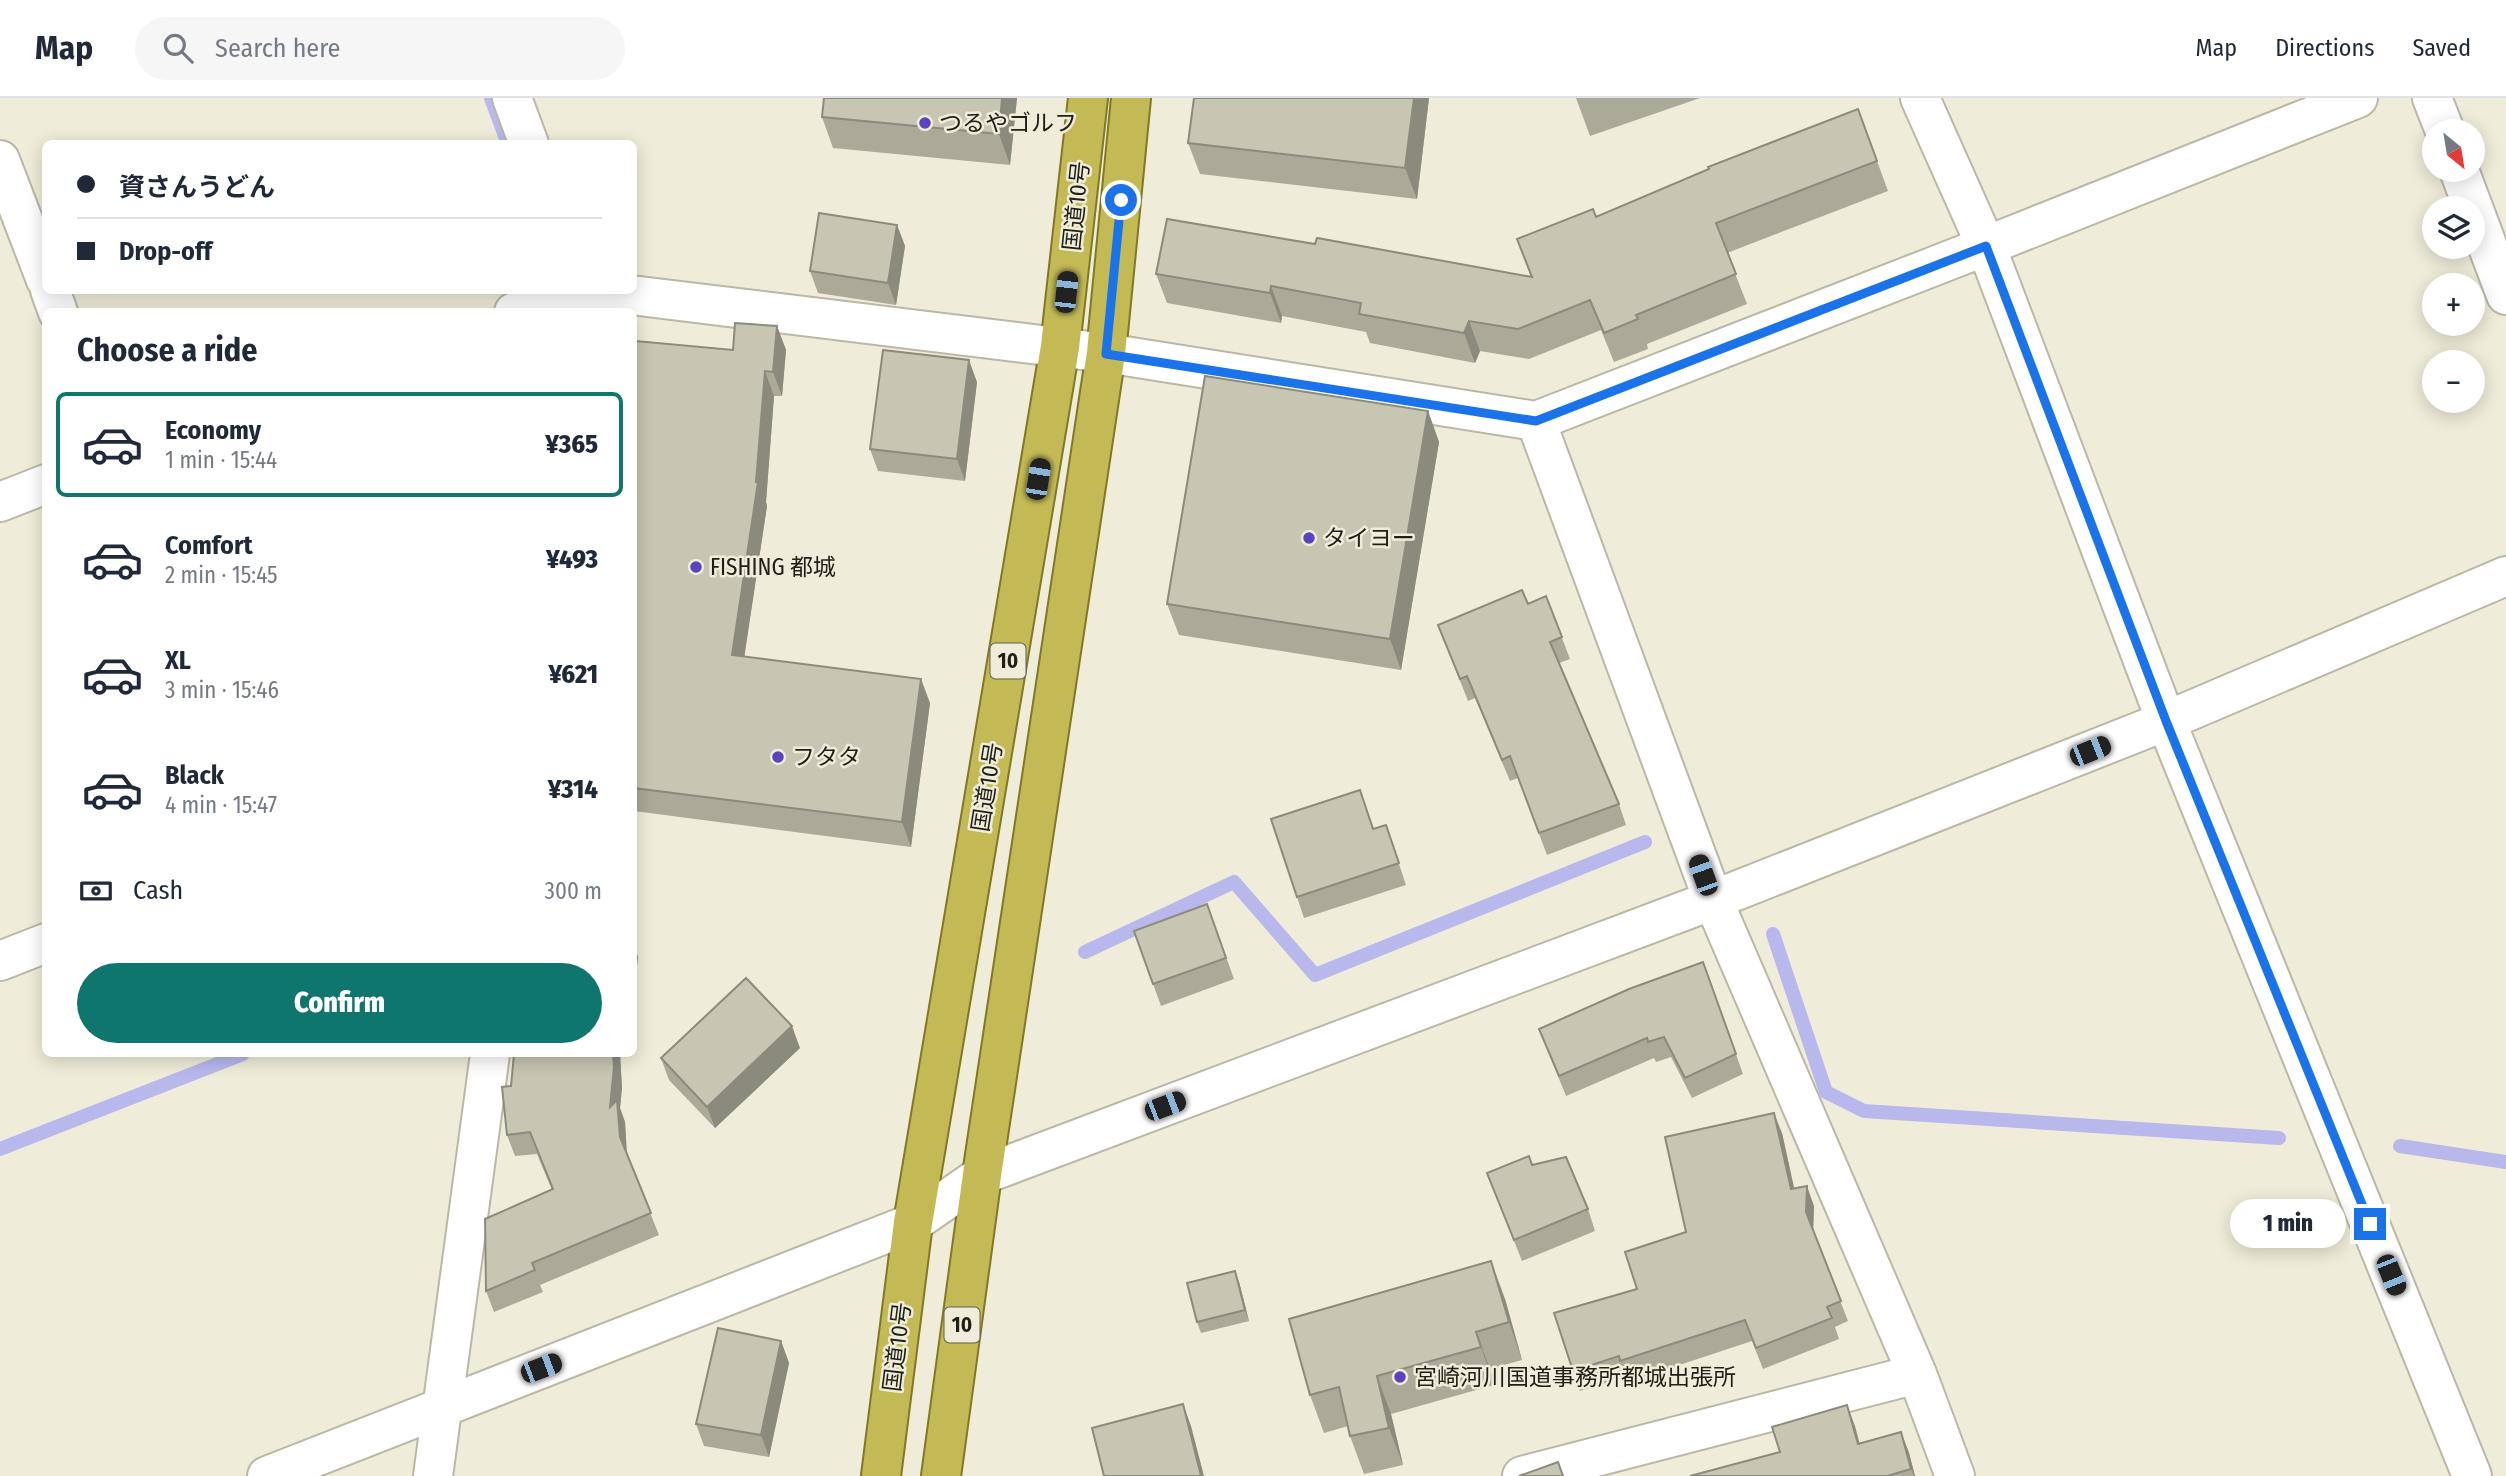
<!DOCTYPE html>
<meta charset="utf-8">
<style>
:root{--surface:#fff;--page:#f6f6f7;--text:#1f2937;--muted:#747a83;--line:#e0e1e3;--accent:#0f766e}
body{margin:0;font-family:"Fira Sans Condensed","Noto Sans JP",sans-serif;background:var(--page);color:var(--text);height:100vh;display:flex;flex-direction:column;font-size:26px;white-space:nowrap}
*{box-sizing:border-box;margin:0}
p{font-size:23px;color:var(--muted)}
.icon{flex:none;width:38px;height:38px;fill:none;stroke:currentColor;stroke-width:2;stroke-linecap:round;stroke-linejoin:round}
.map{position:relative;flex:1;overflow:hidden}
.drawer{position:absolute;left:42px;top:210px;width:595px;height:749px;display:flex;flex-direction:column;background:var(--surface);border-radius:10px;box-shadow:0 4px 18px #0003}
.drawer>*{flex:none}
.guide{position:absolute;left:42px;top:42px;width:595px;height:154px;border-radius:10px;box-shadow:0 4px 18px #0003;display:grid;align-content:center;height:154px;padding:0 35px;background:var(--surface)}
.needle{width:46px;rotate:150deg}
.buttons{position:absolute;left:2422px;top:21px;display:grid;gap:14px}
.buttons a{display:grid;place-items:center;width:63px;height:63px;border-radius:50%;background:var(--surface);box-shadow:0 4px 18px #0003;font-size:35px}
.end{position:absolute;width:32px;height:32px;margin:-16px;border:9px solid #1a73e8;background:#fff;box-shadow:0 0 0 4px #fff}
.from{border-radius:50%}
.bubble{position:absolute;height:49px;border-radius:24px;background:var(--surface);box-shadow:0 4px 18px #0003;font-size:23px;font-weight:800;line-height:49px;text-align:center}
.car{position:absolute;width:21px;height:42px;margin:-21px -10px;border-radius:9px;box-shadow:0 0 5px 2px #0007;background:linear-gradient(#222 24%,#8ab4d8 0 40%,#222 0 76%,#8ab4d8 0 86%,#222 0)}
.guide b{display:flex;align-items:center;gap:24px;height:66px;font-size:26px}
.guide b+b{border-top:2px solid var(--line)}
.guide i{width:18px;height:18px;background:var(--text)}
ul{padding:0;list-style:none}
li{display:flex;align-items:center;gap:21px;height:105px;margin:0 14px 10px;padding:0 21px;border:4px solid transparent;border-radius:10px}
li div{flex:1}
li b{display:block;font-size:26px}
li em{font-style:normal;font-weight:800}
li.on{border-color:var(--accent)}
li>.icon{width:63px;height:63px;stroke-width:1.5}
h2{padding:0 35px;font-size:32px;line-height:84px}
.pay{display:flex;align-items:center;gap:18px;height:77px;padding:0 35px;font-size:26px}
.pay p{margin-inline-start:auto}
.cta{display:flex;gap:14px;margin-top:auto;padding:14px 35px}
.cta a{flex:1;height:80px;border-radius:42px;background:var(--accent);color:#fff;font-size:28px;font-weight:800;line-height:80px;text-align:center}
header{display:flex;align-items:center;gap:42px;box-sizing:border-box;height:98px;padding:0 35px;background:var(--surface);border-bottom:2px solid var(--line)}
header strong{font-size:33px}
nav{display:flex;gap:38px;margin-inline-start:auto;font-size:24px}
.search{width:490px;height:63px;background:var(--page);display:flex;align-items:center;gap:18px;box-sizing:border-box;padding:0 24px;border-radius:38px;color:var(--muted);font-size:26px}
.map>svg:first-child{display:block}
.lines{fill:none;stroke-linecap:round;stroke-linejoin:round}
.stream{stroke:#b8b8ed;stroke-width:14}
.minor-casing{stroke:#bab8a5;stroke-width:42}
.tertiary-casing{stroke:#bab8a5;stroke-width:42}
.trunk-casing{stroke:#807824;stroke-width:42}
.minor{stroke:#fff;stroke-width:38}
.tertiary{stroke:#fff;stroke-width:38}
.trunk{stroke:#c3ba56;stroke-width:38}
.wall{fill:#abaa99}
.shaded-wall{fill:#8b8b7d}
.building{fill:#c7c6b2;stroke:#8b8b7d;stroke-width:2}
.route{stroke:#1a73e8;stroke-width:9}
.poi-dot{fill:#5845bd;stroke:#efedd9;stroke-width:2.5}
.labels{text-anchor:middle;stroke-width:5;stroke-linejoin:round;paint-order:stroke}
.shield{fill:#efedd9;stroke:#5e5e52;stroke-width:2}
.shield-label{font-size:21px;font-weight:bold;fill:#202018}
.poi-label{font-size:23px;fill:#202018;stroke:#efedd9;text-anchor:start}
.street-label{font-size:23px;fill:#202018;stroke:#efedd9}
</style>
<header>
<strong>Map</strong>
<div class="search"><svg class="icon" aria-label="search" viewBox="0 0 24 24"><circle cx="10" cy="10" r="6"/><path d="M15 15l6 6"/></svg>Search here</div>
<nav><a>Map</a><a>Directions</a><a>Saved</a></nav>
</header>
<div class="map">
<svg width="2506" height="1378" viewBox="0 0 2506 1378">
<rect width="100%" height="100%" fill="#efedd9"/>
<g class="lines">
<!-- stream -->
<path class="stream" d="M491,0L508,46
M1773,836L1826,994L1864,1013L2279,1040
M1085,854L1234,784L1315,877L1645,744
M2400,1048L2506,1064
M0,1051L243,956"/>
<!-- minor casing -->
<g class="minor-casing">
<path id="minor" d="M512,0L529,46
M2432,0L2445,33
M0,62L46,182
M2459,72L2506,197
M50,192L58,214
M590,192L1106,255L1536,323L1986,148L2358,0
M514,214L583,192
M1536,323L1713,802L1917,1276L1955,1378
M0,404L46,386
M0,863L46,845
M433,1378L490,956
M1522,1378L1917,1276"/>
</g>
<!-- tertiary casing -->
<g class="tertiary-casing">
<path id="tertiary" d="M1920,0L1986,148L2166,623L2472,1378
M267,1378L913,1125L982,1077L1713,802L2166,623L2506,478"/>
</g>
<!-- trunk casing -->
<g class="trunk-casing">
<path id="trunk" d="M881,1378L913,1125L1060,249L1088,0
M941,1378L982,1077L1106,255L1131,0"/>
</g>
<!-- minor -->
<use href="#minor" class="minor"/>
<!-- tertiary -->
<use href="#tertiary" class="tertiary"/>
<!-- trunk -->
<use href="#trunk" class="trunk"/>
</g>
<!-- wall -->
<path class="wall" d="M824,0H1017L1010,67L833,50L822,19Z
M1194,0H1429L1417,101L1200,76L1188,45Z
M1576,0H1700L1590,38Z
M1858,11L1888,93L1727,155L1747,206L1647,246L1648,251L1614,264L1601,232L1529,261L1480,253L1475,265L1370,245L1366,234L1282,218L1281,225L1167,205L1156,176L1315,146L1531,179L1517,141L1596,119Z
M897,127L905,148L896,207L818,195L810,173Z
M777,228L786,252L782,298H774L766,404L767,408L744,558L930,605L911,749L634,713V262L733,252Z
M977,284L965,383L878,373L870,351Z
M1428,313L1439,344L1401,572L1179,537L1167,506Z
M1546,498L1570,561L1559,565L1619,706L1626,727L1547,757L1518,680L1510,683L1475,600L1468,603L1438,527L1528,506Z
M1360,692L1374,731L1386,727L1406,787L1304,820L1297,799Z
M1207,806L1234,881L1161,908L1134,833Z
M1703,864L1743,976L1692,1000L1671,959L1656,964L1654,960L1566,998L1539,931Z
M800,950L715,1030L669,982L661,960Z
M514,956H620L622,990L620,1010L625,1024L627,1057L659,1137L540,1187L543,1194L494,1214L486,1193L552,1092L537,1056L515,1058L507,1037Z
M1782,1035L1794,1091L1814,1108L1813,1133L1848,1223L1835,1229L1839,1241L1763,1271L1752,1243L1628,1284L1626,1279L1580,1293L1573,1273L1686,1134Z
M1532,1067L1588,1111L1595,1133L1522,1163L1487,1075Z
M1239,1184L1249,1223L1201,1235L1197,1224Z
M1505,1201L1522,1262L1490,1271L1494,1287L1391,1316L1403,1367L1364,1376L1350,1338L1348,1328L1324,1335L1310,1297Z
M781,1243L789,1265L769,1359L704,1348L696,1326Z
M1847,1307L1859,1345L1901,1334L1909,1355L1915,1378H1690L1780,1354Z"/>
<!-- shaded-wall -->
<path class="shaded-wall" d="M1002,0H1017L1010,67L999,36Z
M1414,0H1429L1417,101L1405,70Z
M897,127L905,148L896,207L888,185Z
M1271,188L1282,218L1281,225L1270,195Z
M1469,223L1480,253L1475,265L1464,235Z
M777,228L786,252L782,298L773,274Z
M969,262L977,284L965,383L957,361Z
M765,273L774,298L766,404L767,408L741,581L732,557L756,384Z
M1428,313L1439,344L1401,572L1390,541Z
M921,581L930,605L911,749L902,724Z
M634,847L638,859L634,895Z
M792,928L800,950L715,1030L707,1009Z
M613,956H620L622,990L620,1010L625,1024L627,1060L610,1009Z
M1774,1015L1782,1035L1799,1112L1791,1091Z
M1807,1088L1814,1108L1813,1135L1806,1114Z
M1491,1163L1505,1201L1522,1262L1509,1224Z
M1235,1173L1239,1184L1249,1223L1245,1212Z
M1476,1234L1490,1271L1494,1287L1481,1249Z
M781,1243L789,1265L769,1359L761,1337Z
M1377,1278L1391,1316L1403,1367L1389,1330Z
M1183,1306L1191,1328L1204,1378H1201Z
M1847,1307L1855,1328L1865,1366L1858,1346Z
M1901,1334L1909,1355L1915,1378H1914L1911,1371Z"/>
<!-- building -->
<path class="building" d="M824,0H1002L999,36L822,19Z
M1194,0H1414L1405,70L1188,45Z
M1858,11L1877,63L1716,125L1736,176L1636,217L1638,221L1604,235L1590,202L1518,231L1469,223L1464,235L1359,216L1361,205L1271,188L1270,195L1156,176L1167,121L1315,146L1317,140L1532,179L1517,141L1593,111L1596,119L1709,71L1708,69Z
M819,115L897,127L888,185L810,173Z
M735,225L777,228L773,274L765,273L756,384H758L732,557L921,581L902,724L634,690V262H635L636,243L733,252Z
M883,252L969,262L957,361L870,351Z
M1205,278L1428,313L1390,541L1167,506Z
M1522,492L1528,506L1546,498L1562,539L1550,544L1619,706L1539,735L1510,658L1502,662L1467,578L1460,581L1438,527Z
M1360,692L1373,731L1386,727L1399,765L1297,799L1271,721Z
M1207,806L1226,860L1153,886L1134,833Z
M1703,864L1736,956L1685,980L1664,939L1648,944L1647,940L1559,978L1539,931L1629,891Z
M746,880L792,928L707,1009L661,960Z
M514,956H613L614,969L610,1009L617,1002L620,1039L651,1115L532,1165L535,1172L486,1193L485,1121L553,1091L530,1034L507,1037L502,989L511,988Z
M1774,1015L1791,1091L1807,1088L1806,1114L1841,1203L1827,1209L1832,1220L1756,1250L1745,1222L1620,1263L1619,1258L1573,1273L1554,1215L1637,1191L1625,1154L1686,1134L1665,1039Z
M1529,1058L1532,1067L1566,1059L1588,1111L1514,1142L1487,1075Z
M1491,1163L1509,1224L1476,1234L1481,1249L1377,1278L1389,1330L1350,1338L1339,1289L1310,1297L1289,1221Z
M1235,1173L1245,1212L1197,1224L1187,1185Z
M718,1230L781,1243L761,1337L696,1326Z
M1183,1306L1201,1378H1104L1092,1330Z
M1847,1307L1858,1346L1901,1334L1911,1371L1887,1378H1690L1780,1354L1772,1329Z
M1558,1364L1563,1378H1519Z"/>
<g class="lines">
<!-- route -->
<path class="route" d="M1121,102L1106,256L1536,323L1986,148L2166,623L2370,1126"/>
</g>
<!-- markers -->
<g class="poi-dot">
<circle cx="925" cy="25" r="7"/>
<circle cx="1309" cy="440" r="7"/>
<circle cx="696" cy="469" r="7"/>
<circle cx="778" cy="659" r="7"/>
<circle cx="1400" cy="1279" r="7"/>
</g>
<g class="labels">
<!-- shield labels -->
<g class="shield">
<rect x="990.5" y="545.5" width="35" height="35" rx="5"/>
<rect x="944.5" y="1209.5" width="35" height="35" rx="5"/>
</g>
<g class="shield-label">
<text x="1008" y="570">10</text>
<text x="962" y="1234">10</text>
</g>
<!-- poi labels -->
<g class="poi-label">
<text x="939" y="33">つるやゴルフ</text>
<text x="1323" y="448">タイヨー</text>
<text x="710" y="477">FISHING 都城</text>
<text x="792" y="667">フタタ</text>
<text x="1414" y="1287">宮崎河川国道事務所都城出張所</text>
</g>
<!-- street labels -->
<g class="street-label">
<text transform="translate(1076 108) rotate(-84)" y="8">国道10号</text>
<text transform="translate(987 689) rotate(-81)" y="8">国道10号</text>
<text transform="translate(897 1249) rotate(-83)" y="8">国道10号</text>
</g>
</g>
</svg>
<div class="buttons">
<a><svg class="needle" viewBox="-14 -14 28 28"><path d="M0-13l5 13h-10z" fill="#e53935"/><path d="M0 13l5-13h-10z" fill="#747a83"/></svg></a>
<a><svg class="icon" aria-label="layers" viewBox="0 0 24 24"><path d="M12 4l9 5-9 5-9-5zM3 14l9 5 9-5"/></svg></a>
<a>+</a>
<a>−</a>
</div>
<i class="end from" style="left:1121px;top:102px"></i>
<i class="end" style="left:2370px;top:1126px"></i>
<div class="bubble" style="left:2230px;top:1101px;width:116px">1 min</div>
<i class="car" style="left:1066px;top:194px;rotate:6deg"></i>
<i class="car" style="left:1038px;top:381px;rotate:9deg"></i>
<i class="car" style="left:2090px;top:653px;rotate:68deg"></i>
<i class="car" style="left:1703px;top:777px;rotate:340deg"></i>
<i class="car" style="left:1165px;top:1008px;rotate:69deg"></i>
<i class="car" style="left:2391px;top:1177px;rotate:158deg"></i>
<i class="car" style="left:541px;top:1270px;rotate:69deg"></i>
<div class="guide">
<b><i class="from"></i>資さんうどん</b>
<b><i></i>Drop-off</b>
</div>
<section class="drawer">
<h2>Choose a ride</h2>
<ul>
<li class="on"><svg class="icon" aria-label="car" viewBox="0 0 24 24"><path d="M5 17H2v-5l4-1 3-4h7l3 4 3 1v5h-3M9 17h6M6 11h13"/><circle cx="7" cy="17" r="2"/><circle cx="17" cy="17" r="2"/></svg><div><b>Economy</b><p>1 min · 15:44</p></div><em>¥365</em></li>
<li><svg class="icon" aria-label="car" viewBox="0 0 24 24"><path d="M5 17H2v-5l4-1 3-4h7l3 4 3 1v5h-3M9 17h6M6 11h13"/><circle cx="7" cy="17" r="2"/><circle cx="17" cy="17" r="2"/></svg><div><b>Comfort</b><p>2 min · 15:45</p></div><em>¥493</em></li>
<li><svg class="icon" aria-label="car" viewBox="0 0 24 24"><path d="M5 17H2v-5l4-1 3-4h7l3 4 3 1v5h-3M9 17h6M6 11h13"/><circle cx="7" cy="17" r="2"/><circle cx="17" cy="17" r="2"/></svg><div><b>XL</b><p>3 min · 15:46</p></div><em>¥621</em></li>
<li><svg class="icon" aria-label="car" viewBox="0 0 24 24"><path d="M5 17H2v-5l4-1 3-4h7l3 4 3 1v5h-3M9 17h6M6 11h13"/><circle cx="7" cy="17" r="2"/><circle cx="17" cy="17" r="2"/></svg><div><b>Black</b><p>4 min · 15:47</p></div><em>¥314</em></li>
</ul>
<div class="pay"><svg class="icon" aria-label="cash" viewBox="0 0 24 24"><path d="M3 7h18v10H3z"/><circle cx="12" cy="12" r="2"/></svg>Cash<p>300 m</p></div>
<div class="cta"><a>Confirm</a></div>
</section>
</div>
